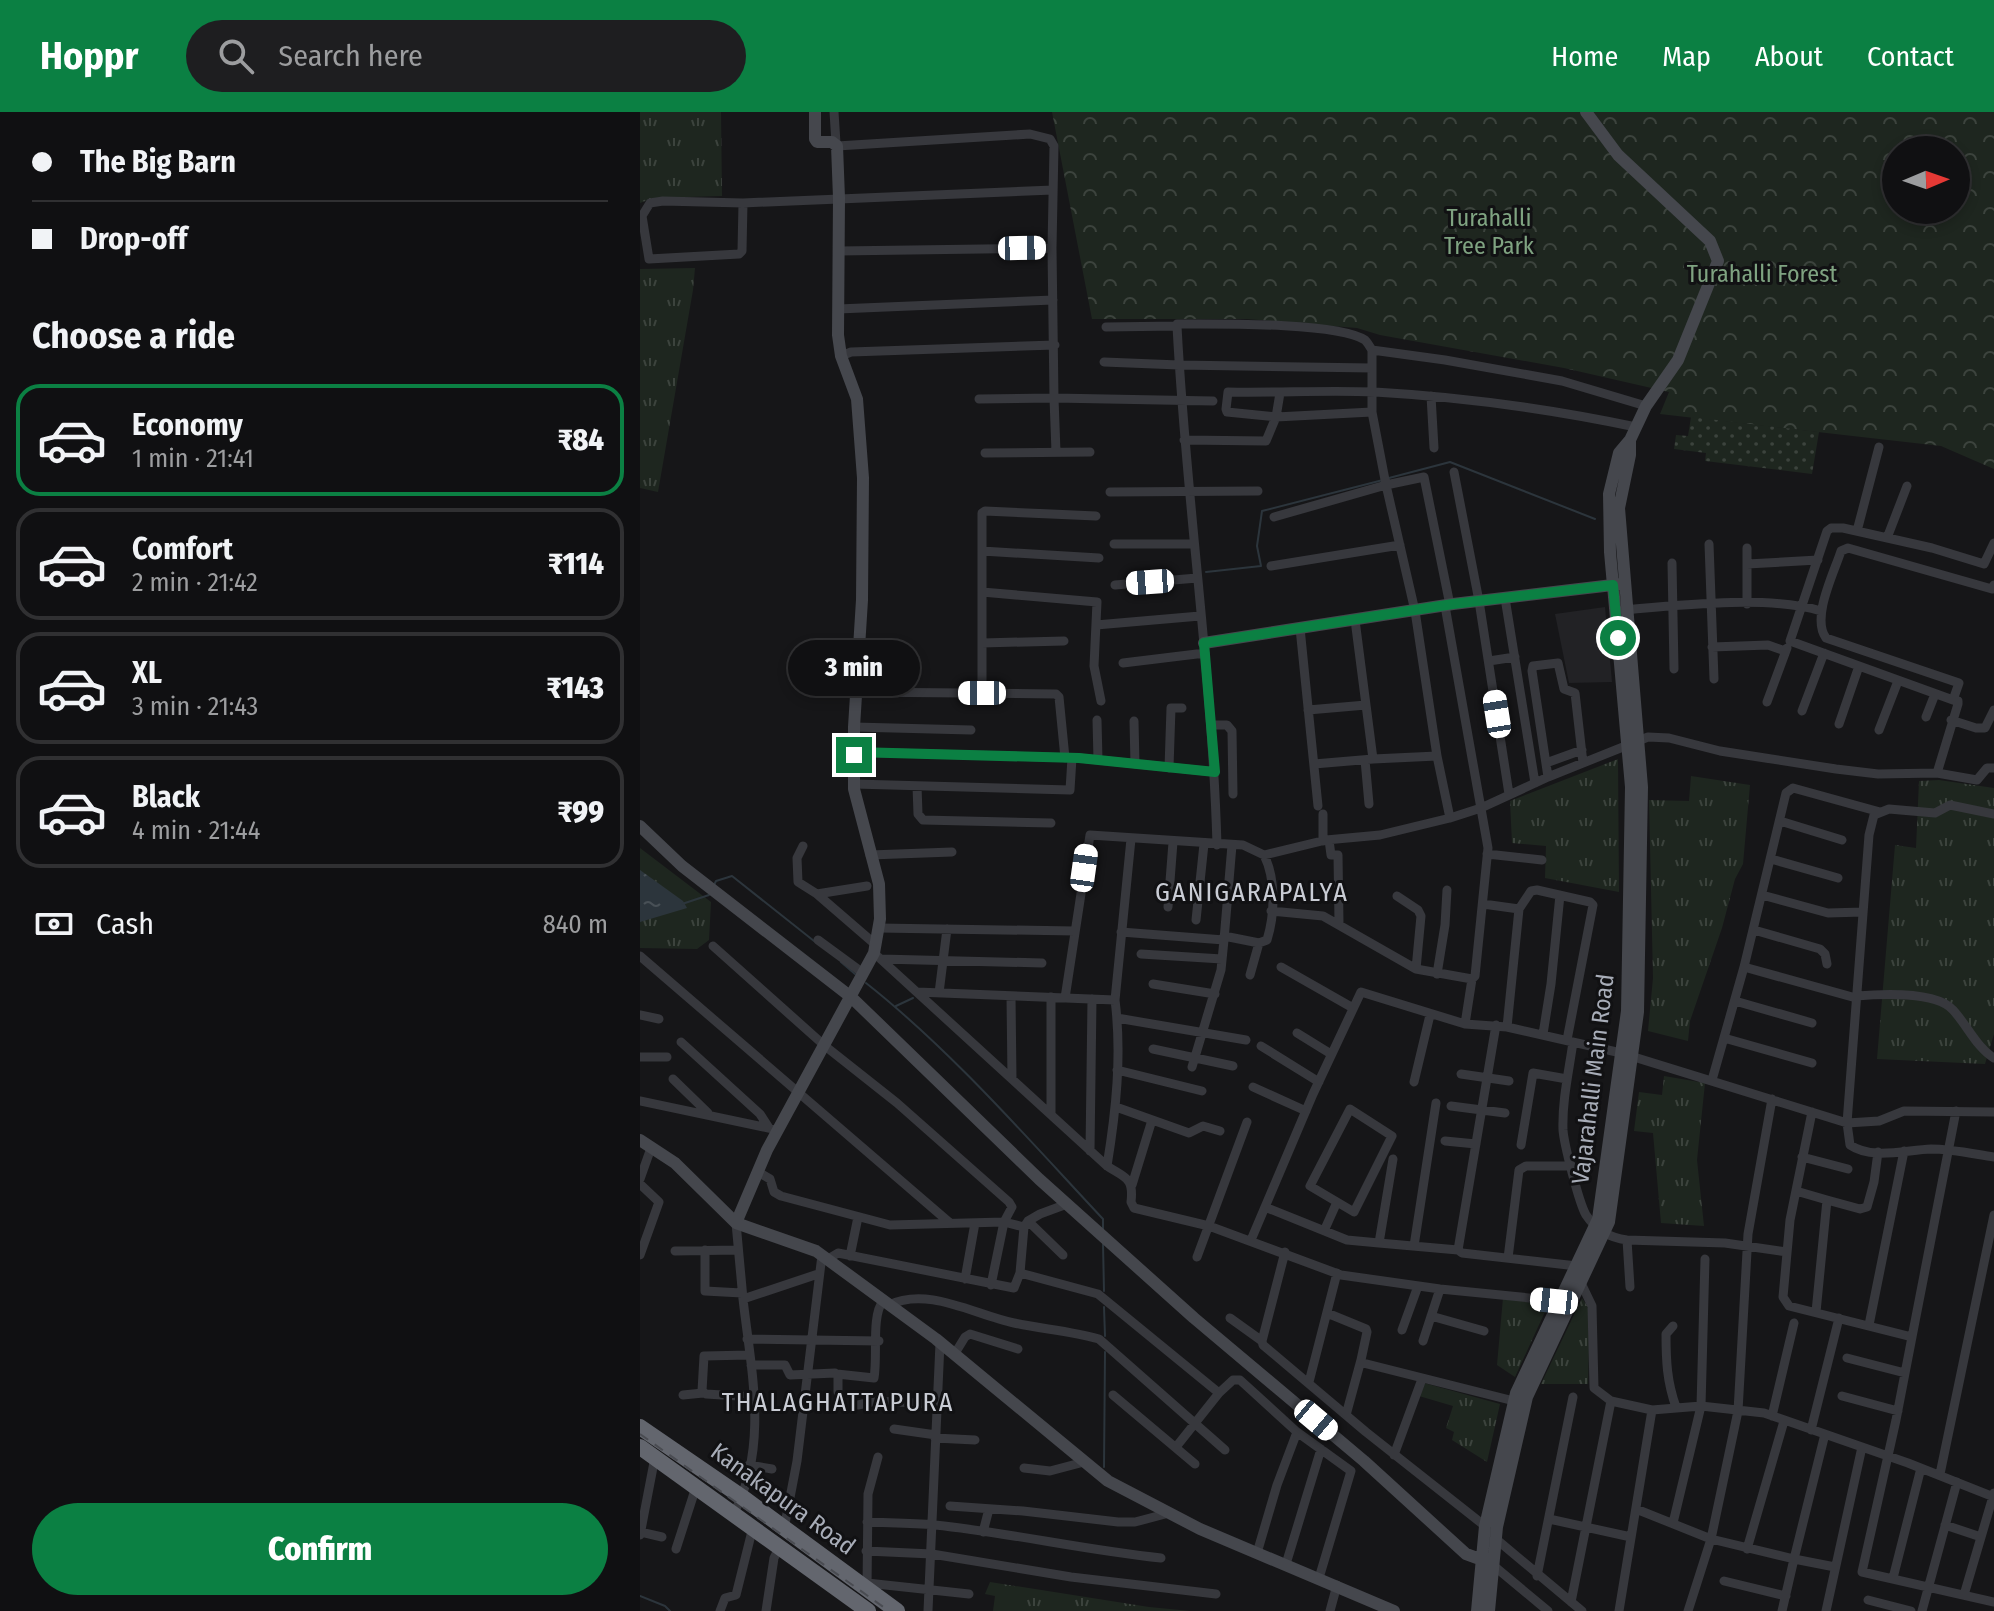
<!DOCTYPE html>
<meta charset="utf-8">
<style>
:root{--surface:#101012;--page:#1e1e20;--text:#f1f3f6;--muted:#9c9d9f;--line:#303032;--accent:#0b8043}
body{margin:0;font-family:"Fira Sans Condensed",sans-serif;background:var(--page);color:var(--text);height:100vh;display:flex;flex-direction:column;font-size:30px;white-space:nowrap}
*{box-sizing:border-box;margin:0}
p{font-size:26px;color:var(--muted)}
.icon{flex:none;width:44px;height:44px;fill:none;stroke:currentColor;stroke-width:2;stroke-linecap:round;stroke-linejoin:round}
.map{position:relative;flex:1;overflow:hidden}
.sheet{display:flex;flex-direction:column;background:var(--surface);width:640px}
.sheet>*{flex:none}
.top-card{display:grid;align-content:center;height:176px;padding:0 32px;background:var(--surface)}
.needle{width:52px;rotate:88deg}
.tools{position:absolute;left:1242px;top:24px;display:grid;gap:16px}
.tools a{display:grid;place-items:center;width:88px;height:88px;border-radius:50%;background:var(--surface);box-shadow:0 4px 12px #0003,0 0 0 2px var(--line);font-size:40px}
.end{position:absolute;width:36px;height:36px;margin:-18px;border:10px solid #0b8043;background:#fff;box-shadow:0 0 0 4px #fff}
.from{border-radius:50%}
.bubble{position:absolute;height:56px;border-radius:28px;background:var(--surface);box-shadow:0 4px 12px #0003,0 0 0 2px var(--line);font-size:26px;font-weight:800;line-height:56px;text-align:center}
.car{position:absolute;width:24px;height:48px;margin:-24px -12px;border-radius:10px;box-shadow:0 0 6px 2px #0007;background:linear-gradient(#fff 24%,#345 0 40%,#fff 0 76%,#345 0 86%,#fff 0)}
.top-card b{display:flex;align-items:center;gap:28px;height:76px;font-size:30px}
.top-card b+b{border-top:2px solid var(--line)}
.top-card i{width:20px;height:20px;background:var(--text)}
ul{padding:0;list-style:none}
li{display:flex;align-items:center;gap:24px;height:112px;margin:0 16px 12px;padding:0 16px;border:4px solid var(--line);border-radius:24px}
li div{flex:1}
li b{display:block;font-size:30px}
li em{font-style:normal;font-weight:800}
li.on{border-color:var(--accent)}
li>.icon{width:72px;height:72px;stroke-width:1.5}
h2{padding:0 32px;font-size:36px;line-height:96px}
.pay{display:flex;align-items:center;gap:20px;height:88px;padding:0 32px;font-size:30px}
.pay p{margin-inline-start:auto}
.cta{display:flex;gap:16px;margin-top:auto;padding:16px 32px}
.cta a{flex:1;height:92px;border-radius:48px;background:var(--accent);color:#fff;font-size:32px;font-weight:800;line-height:92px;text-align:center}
header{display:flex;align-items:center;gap:48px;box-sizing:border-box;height:112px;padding:0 40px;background:var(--accent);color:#fff}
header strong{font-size:38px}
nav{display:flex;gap:44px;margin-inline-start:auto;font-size:28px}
.search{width:560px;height:72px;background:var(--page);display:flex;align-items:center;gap:20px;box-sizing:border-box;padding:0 28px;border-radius:44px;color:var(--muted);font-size:30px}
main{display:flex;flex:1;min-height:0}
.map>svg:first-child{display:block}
.built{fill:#222225}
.grass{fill:url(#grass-tufts)}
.forest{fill:url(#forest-crowns);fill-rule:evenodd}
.garden{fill:url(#garden-dots)}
.water{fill:url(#water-ripples)}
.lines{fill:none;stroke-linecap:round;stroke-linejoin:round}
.stream{stroke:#2c353c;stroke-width:2}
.street{stroke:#37383d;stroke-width:9}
.secondary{stroke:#45474d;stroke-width:12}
.highway{stroke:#63666e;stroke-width:16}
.rail{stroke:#4a4c52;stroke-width:2;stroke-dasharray:10 8;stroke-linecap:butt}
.route{stroke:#0b8043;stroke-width:10}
.labels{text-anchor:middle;stroke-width:6;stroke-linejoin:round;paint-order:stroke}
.park-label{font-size:24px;fill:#7fa381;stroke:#111113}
.street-label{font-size:24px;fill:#a8adb8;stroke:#111113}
.neighbourhood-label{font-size:26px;letter-spacing:2px;fill:#c9ccd4;stroke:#111113}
</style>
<header>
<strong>Hoppr</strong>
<div class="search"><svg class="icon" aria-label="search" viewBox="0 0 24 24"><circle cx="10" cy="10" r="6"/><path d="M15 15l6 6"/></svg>Search here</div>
<nav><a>Home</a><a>Map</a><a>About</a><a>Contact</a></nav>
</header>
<main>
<section class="sheet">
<div class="top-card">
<b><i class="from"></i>The Big Barn</b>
<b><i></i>Drop-off</b>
</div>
<h2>Choose a ride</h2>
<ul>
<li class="on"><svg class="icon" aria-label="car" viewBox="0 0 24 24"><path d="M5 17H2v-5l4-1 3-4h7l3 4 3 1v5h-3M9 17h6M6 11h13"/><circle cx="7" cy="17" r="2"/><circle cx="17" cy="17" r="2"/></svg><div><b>Economy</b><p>1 min · 21:41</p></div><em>₹84</em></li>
<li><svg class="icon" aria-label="car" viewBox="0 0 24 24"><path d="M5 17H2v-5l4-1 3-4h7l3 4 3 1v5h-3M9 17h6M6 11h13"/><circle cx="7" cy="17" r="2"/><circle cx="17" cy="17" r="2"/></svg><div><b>Comfort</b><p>2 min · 21:42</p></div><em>₹114</em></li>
<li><svg class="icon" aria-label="car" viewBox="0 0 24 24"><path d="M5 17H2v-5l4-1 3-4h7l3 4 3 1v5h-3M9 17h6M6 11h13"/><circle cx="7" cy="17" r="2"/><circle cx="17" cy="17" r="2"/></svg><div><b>XL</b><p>3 min · 21:43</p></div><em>₹143</em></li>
<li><svg class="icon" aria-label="car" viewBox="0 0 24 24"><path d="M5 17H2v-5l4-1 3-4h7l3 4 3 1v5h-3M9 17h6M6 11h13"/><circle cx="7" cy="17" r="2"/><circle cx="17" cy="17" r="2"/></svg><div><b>Black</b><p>4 min · 21:44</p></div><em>₹99</em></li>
</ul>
<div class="pay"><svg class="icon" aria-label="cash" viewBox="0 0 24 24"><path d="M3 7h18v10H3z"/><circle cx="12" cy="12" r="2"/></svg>Cash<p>840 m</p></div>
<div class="cta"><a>Confirm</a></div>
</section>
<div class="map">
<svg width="1354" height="1499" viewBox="0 0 1354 1499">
<defs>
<pattern id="grass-tufts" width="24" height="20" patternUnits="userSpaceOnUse" patternTransform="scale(2)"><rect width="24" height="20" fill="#1e261f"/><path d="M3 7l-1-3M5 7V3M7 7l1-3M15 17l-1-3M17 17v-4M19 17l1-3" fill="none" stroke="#3c433d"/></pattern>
<pattern id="forest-crowns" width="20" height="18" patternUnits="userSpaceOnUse" patternTransform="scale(2)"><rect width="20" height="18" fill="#1e261f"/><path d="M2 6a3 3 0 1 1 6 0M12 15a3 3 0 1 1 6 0" fill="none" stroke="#3c433d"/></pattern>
<pattern id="garden-dots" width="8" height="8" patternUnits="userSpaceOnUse" patternTransform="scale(2)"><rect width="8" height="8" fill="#1e261f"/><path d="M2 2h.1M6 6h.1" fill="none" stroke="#3c433d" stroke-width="1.8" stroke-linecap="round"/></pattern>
<pattern id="water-ripples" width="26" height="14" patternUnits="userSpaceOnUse" patternTransform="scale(2)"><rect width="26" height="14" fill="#2c353c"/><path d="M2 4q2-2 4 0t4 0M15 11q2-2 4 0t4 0" fill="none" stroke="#485056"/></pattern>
</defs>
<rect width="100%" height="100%" fill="#161618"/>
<!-- built -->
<path class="built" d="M965,495L972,570L929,571L915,502Z"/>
<!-- grass -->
<path class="grass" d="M0,0H81L82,84L13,86L0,91Z
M55,156L53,178L18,380L0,376V157Z
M978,647L979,780L905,766L906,734L872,731L870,689Z
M1051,664L1110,673L1103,752L1095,767L1082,816L1050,909L1048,929L1008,919L1013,866L1009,688L1049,689Z
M1299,668L1354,676V922L1345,952L1237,947L1255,733L1276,736L1279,669Z
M0,736L71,790L69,828L57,837L0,836Z
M1024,964L1065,971L1057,1048L1064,1114L1021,1111L1013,1021L994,1019L999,980L1022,983Z
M863,1186L909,1191L875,1265L857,1253Z
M942,1186L950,1198L948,1272H901Z
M784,1271L860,1292L847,1350L812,1328L814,1320L806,1316L813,1294L779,1284Z
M350,1470L509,1495L550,1499H353L355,1484L345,1482Z"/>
<!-- forest -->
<path class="forest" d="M412,0H1354V357L1301,334L1020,302L1029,280L924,256L740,223L717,216L606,207H452ZM1256,38H1316V98H1256Z"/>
<!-- garden -->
<path class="garden" d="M1051,305L1179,320L1172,362L1065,349L1066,341L1034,337L1036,323L1048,324Z"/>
<!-- water -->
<path class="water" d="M0,758L43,789L47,796L0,810Z"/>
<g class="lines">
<!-- stream -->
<path class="stream" d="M749,366L810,350L955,407
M566,460L621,454L617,434L622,399L743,368
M74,773L76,769L92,764L174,829
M42,792L69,783
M201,850L215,862
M226,871C311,938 389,1028 463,1107V1118
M256,894L273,886
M463,1132L464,1179
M464,1195L465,1224
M464,1355L465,1240
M0,1484L25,1494L30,1499"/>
<!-- street -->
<path class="street" d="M194,0L196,31
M197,34L390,22L410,27L414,34L412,136L414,286L573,289
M103,91L102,139L99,142L9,147L2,104L10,91L23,89L103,91L413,78
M199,139L412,136
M198,197L413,188
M537,214C546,388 572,559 577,733
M466,215L537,214V212C575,212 698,210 725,228C728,231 730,235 732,238L805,248L922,269L1006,294
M201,244L211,240L415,233
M464,250L539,253L732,256
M640,281L636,305L587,300L586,297L588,280C637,281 686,278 735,280C823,285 910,297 996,315
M791,284L794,336
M339,287L414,286L416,340
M544,328L626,329L636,305L732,300V238
M345,341L450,340
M814,360L839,489L869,682
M470,380L618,379
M634,405L746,373L732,300
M1217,419L1239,335
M1247,426L1267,374
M474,432H553
M1069,432L1074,567
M1107,436V492
M342,439L459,446
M1032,451L1034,557
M1107,452L1178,448
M631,454L760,433
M475,473L557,466
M342,480L457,490L454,554L461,589
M865,486L895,671
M983,498C1039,493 1128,483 1181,499
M715,508L733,647L797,644L775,499L746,373L784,365L810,493
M456,513L560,504
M660,516L678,694
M342,531L424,529
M1072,535L1128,533L1145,539
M849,549L875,545
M483,551L565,541
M215,580L416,582L419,585L425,646
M342,581V401L345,399L456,404
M1313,588L1150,529L1187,419L1191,416H1203L1292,436L1344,452L1354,431
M1127,590L1147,536
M668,598L726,593
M1162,599L1184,541
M1286,605L1295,582
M457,608L458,648
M1311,608L1336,616H1345L1354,598
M494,609L495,652
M1199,612L1219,554
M572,613H587L592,619L593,682
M214,615L331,618
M1239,618L1258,569
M214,640L439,646L575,660
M797,644L810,706
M725,648L729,692
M906,651L942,638
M674,652L733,647
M529,656L531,596H542
M1297,661L1337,668L1347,656H1354
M908,665L892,559L893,554L918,551L924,577L935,581L943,651
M214,672L430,678L432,646
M277,674L278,702L283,708L411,711
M1140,709L1202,728
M689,728L691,743H698L699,811
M683,729V702
M163,734L157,746L158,770L177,782L236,833
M847,742L902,748
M230,743L312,740
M1131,747L1198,766
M177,782L227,774
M1122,783L1188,801L1223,800
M757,784L778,798L781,804L776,857
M843,792L879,797L891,779L897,778L950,790L953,793L927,928
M528,795L533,730
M631,799L683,804L776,857L832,867L835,864L848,736L805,494
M556,808L564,732
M239,816L435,819
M1114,818L1180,837L1185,842L1187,852
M481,820L584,828L592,733
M584,824L619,831L627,828C635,802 636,767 624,743
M178,828L223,861
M73,834L185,934L257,991L369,1090L372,1095L364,1110L351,1173
M234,841L467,1054C485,1066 494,1065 491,1090L494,1096L569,1114L701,1163L800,1177L920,1189
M501,842L582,847
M0,844L310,1111
M241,847L402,851
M641,855L713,896
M1104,855L1216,886
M797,862L805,813L807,778
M610,863L619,831
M513,872L575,882
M277,880L475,888
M299,881L307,817
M371,884L372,967
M1216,884C1240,882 1296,879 1313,898C1327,913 1337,936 1354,946
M425,886L450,723L603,733L624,743L686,728L740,723L810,706L841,696L908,665L1008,625L1029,626L1080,639L1196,657L1238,662L1297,661L1318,592V589L1313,588L1319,571L1186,526C1171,506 1194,461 1201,439L1208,436L1352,477L1354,473
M1095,889L1172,911
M0,903L19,907
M477,906L606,928
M825,912L832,867
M856,913L818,1138L822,1141L937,1154
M867,915L879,797
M657,921L691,942
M903,922L911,872L920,783
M1084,926L1172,951
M41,930L120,1002L129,1016
M933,930C929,959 922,988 923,1018C924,1032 939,1091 946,1103C956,1118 971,1126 987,1128L1085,1131L1147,1140
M621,934L679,970
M513,937L593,954
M0,945H27
M552,955L581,858L584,828
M477,958L562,979
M821,962L869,969
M33,967L68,1001
M1072,968L1104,855L1146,681L1153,676L1240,700
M774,970L790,903
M613,975L666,999
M0,989L138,1018
M811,994L865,1001
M476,995L549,1021L563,1014L580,1019
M710,997L752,1024L714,1100L670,1074Z
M1172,1000L1150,1108L1143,1185L1149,1194L1272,1225L1256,1308L1222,1460L1354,1490
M1354,1000L1264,999L1239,1009L1207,1011L1210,1033C1232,1048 1265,1038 1291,1037C1311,1037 1334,1042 1354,1045
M411,1002V885
M805,1029L836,1032
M881,1033L893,961L927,967
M450,1039L452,887
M1162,1045L1208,1057
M753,1047L739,1131L818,1138
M467,1054C476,999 482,943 475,888L491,727
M118,1060L130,1067L134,1080L141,1084L250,1113L364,1110L384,1115
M0,1067L11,1036
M0,1072L19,1090L0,1143
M492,1073L512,1008
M1156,1079L1187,1088L1176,1200
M1187,1088L1220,1097L1227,1095L1234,1070L1238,1040
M625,1095L707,1128L739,1131
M388,1109L423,1143
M96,1111L103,1187
M684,1119L697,1090
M611,1128L673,982L721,880L825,912L867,915L981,941L1207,1011L1229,723L1234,703L1249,697L1295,701L1310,693L1354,702
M987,1128L990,1175
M774,1134L796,991
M65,1138V1179L102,1181
M35,1139L98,1138
M645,1140L622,1229L623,1233L726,1320L845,1414
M210,1144L218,1105
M557,1145L607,1010
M868,1146L879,1058L886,1054H932
M188,1147L198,1141L374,1176L380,1161L384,1115L388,1109L400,1102L427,1092
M380,1161L458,1182L579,1281L536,1335
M325,1167L335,1111
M941,1171L952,1194L954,1276L971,1289L1012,1298
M249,1193C288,1174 335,1203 374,1211C402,1217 431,1219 459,1227L585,1338
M687,1201L726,1217L727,1220L721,1248L723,1251L874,1289
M791,1204L844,1219
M590,1206L622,1229
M1229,1213L1264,1039
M1033,1214L1026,1222C1026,1249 1027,1270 1036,1295
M762,1218L778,1174
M1272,1225L1316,999
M107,1227L239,1229
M783,1229L800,1177
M109,1243L64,1244L62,1279L66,1282L115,1285
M314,1243L325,1225L330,1222L378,1237
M1207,1246L1265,1261
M111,1253H145L150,1263L195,1261L198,1264V1280
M197,1262L234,1266C238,1244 231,1204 243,1189
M669,1270L697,1161
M579,1281L593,1268H600L657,1320L711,1359L679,1466
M43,1283L63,1281
M473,1283L555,1352
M1202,1284L1258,1299
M218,1293L236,1289L296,1292
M706,1303L721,1248
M1132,1304L1154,1211
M254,1317L296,1323
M1171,1318L1199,1206
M295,1326L335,1328
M754,1343L782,1267
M109,1353L132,1357
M384,1356L410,1359L444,1350
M1300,1362L1354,1103
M310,1394L383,1399L478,1410H495L529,1401
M996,1397L1071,1427L1154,1447L1185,1322
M94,1401C129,1334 111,1258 103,1187L178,1162
M909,1407L991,1425
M227,1410C250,1411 272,1411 295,1413C371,1421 445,1438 521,1446
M1033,1411L1061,1294L1065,1147
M1305,1413L1341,1425
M144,1417L157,1349L182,1143
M0,1420L22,1425
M343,1420L349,1397
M0,1423L15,1345
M856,1427L942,1499
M36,1437L56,1375
M1107,1437L1144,1309
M226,1439L292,1442L431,1465L576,1482
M617,1441L637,1373L657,1320
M646,1452L681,1337
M854,1454L908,1499
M897,1464L933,1285
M1253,1466L1281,1356
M1084,1469L1146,1484
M227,1471L329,1482
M227,1478L228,1382L238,1345
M1324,1483L1354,1381
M1228,1488L1271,1499
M931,1490L971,1289
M80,1499L85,1486L96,1483L113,1415
M126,1499L134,1446L140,1434
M288,1499L300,1231
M690,1499L697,1473
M979,1499L1012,1298L1061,1294L1124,1301L1268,1351L1354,1385
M1048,1499L1071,1427L1098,1299L1108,1122L1132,987
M1142,1499L1154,1447L1195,1455
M1186,1499L1222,1335
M1282,1499L1317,1370"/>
<!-- secondary -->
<path class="secondary" d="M175,0V27L177,30H192L197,34L199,86L198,223L201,244L217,287L223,366L222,488L214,615V677L239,772L240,807L234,841L127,1038L96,1111L176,1139L296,1227L468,1369L560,1417L754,1499
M564,531L813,492L981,472
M0,714L42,754L211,885L399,1067L554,1206L724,1349L826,1442L848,1450
M0,1028L35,1051L96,1111
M837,1499L845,1414L876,1281L958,1107L987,899L991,675L970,440L969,382L979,341L990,328L1006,294L1038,248L1078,149L1070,129L978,43L946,0
M849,1499L857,1415L887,1285L969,1110L998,900L1002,675L979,396L990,343V328"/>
<!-- highway -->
<path class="highway" d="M0,1315L102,1385L257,1499
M0,1335L228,1499"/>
<!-- rail -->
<path class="rail" d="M0,1322L249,1499"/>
</g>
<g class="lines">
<!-- route -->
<path class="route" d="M214,643V640L439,646L575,660L564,531L813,492L973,473L978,526"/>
</g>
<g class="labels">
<!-- park labels -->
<g class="park-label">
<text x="849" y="114">Turahalli<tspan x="849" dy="28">Tree Park</tspan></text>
<text x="1122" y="170">Turahalli Forest</text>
</g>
<!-- street labels -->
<g class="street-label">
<text transform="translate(953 967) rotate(-83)" y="8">Vajarahalli Main Road</text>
<text transform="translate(143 1387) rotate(36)" y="8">Kanakapura Road</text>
</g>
<!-- neighbourhood labels -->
<g class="neighbourhood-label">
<text x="612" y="789">GANIGARAPALYA</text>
<text x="198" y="1299">THALAGHATTAPURA</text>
</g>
</g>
</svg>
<div class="tools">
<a><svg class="needle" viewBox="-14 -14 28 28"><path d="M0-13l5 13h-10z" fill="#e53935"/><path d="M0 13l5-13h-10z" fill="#9c9d9f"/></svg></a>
</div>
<i class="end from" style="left:978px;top:526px"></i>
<i class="end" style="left:214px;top:643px"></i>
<div class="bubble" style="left:148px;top:528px;width:132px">3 min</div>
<i class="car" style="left:382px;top:136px;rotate:89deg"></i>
<i class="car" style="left:510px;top:470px;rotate:266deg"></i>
<i class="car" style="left:342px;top:581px;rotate:270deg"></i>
<i class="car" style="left:857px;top:602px;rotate:351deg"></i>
<i class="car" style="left:444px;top:756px;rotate:8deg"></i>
<i class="car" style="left:914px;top:1189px;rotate:276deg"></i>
<i class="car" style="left:676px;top:1308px;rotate:130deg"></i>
</div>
</main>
